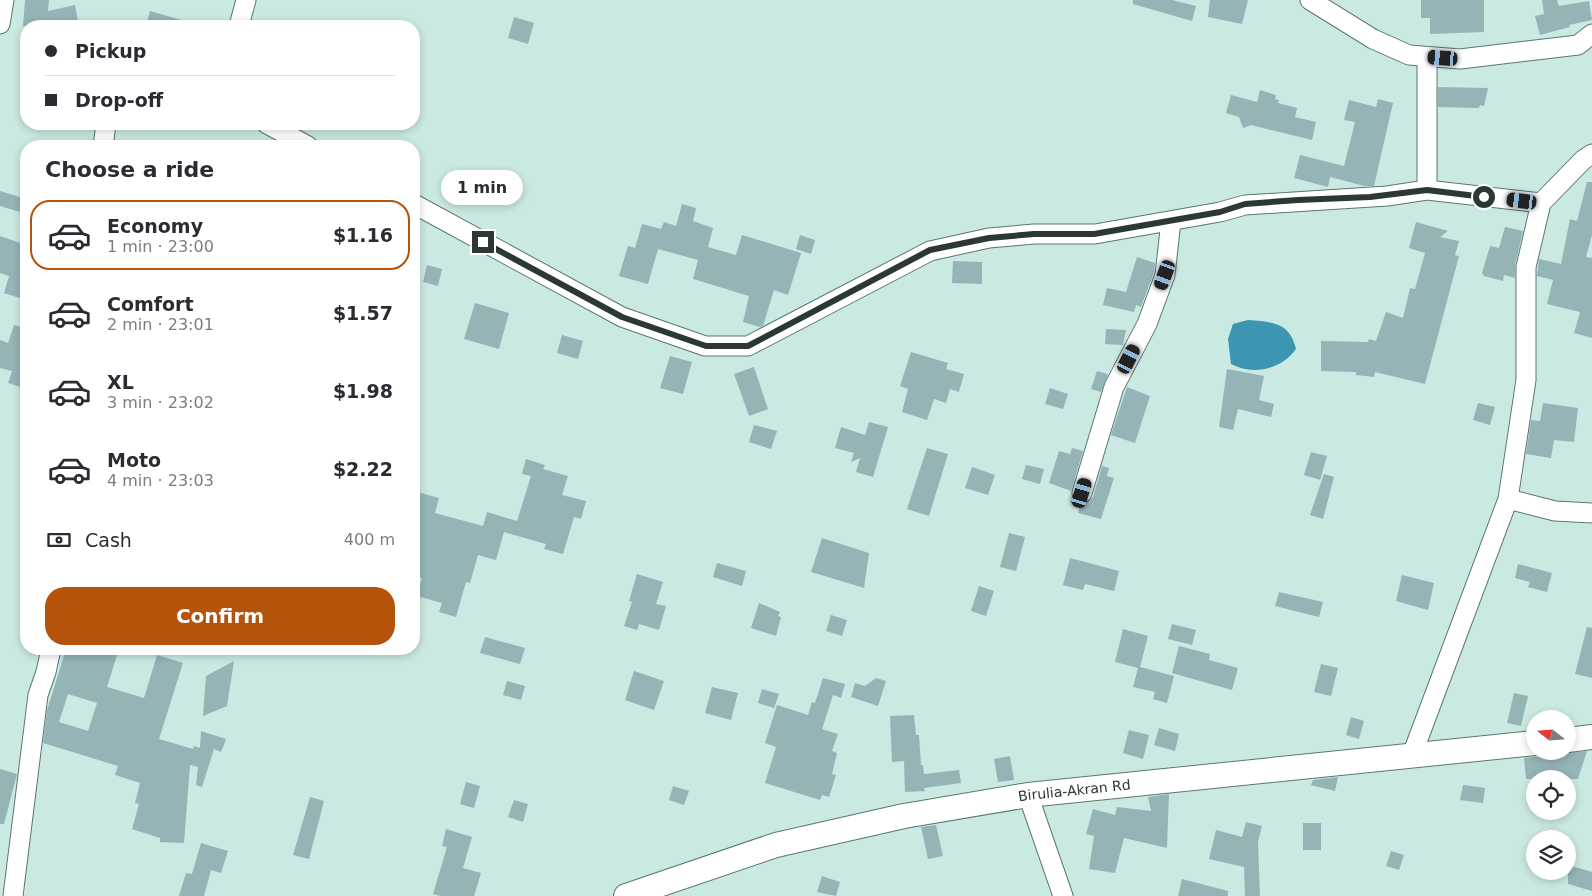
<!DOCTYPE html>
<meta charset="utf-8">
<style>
:root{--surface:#fff;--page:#f7f7f7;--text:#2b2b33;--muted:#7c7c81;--line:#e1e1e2;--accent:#b45309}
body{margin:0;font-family:"DejaVu Sans",sans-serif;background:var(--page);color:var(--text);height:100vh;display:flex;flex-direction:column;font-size:19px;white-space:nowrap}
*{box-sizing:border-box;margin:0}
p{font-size:16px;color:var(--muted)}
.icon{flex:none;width:28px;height:28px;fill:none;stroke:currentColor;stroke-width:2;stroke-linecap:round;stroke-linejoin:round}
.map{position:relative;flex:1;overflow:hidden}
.drawer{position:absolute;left:20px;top:140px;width:400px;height:515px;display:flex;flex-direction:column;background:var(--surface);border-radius:20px;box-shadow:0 2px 8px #0003}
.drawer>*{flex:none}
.hud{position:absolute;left:20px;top:20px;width:400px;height:110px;border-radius:20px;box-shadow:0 2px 8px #0003;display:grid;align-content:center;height:110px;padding:0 25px;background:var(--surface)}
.needle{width:32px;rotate:287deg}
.buttons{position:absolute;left:1526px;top:710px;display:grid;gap:10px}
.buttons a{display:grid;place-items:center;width:50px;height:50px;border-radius:50%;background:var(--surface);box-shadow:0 2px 8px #0003;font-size:25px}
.end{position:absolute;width:22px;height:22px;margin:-11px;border:6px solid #2c3835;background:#fff;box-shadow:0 0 0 2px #fff}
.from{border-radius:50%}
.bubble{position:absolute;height:35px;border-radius:18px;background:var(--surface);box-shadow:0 2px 8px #0003;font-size:16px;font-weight:700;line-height:35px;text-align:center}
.car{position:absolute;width:15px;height:30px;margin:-15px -8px;border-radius:6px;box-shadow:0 0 4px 1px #0007;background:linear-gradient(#222 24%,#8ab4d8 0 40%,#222 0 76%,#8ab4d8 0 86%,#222 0)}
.hud b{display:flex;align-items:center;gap:18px;height:48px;font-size:19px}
.hud b+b{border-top:1px solid var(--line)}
.hud i{width:12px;height:12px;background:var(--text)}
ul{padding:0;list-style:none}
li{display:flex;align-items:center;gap:15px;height:70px;margin:0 10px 8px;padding:0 15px;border:2px solid transparent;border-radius:20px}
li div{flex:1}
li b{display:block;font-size:19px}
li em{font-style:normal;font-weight:700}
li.on{border-color:var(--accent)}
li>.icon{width:45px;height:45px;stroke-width:1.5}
h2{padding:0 25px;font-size:22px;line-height:60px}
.pay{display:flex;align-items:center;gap:12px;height:55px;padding:0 25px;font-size:19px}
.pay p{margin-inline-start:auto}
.cta{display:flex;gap:10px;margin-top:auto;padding:10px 25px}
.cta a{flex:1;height:58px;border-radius:20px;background:var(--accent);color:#fff;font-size:20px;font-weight:700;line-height:58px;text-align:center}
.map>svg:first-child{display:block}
.water{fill:#3d96b1}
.building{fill:#94b4b6;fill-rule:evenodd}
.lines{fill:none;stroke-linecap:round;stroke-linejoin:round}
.minor-casing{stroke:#5a7770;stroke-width:21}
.tertiary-casing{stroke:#5a7770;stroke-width:26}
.minor{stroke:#fff;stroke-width:19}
.tertiary{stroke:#fff;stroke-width:24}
.route{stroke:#2c3835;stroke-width:6}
.labels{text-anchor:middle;stroke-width:4.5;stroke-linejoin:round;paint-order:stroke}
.street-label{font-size:14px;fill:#2c3835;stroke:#cae9e2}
</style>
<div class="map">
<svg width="1592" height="896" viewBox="0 0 1592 896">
<rect width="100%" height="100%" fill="#cae9e2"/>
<!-- water -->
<path class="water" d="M1248,320C1272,322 1290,322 1296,349C1282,369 1253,376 1231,364L1228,339L1233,324Z"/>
<!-- building -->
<path class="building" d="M25,0H49L48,11L75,5L79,26H23Z
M1133,0H1172L1196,6L1192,21L1133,4Z
M1210,0H1248L1242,24L1208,17Z
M1421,0H1484V32L1430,34V18H1421Z
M1542,0H1557L1559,6L1589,1L1592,20L1569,25L1570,27L1540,35L1535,16L1544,14Z
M150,11L188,22V26H146Z
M514,17L534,23L528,44L508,38Z
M1438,87L1488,88L1484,106L1480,105L1479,108L1438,107Z
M1260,90L1276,95L1275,99L1279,100L1278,103L1297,108L1295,117L1316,122L1312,140L1251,125L1243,128L1239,117L1226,113L1231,95L1257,102Z
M1378,99L1393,103L1374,186H1364L1330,177L1328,187L1294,178L1300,155L1344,166L1355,122L1344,120L1349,100L1376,107Z
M1587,182H1592V235L1586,257L1592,258V338L1574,333L1580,312L1547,304L1553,280L1537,276L1539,259L1561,264L1570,219L1577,221Z
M0,191L26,199L23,213L0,206Z
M682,204L696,208L693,221L713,228L708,247L736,255L742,235L801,253L788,295L774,290L763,326L760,327L743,322L749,296L693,279L698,260L658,249L648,284L619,276L628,246L635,248L642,224L661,229L664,222L676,226Z
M1416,222L1448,231L1440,237L1459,241L1455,255L1459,256L1425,384L1375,372L1374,377L1356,375V372L1321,371V341L1368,342L1369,339L1376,341L1386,312L1403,318L1410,288L1415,289L1425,253L1409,248Z
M1505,227L1523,231L1515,265V278L1504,275L1503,281L1484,276L1482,273L1490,246L1499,248Z
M800,235L815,240L811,254L796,249Z
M0,236L26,245V300L4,293L9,276L0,273Z
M1137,257L1155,263L1154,272L1141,307L1136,305L1134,312L1103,305L1107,288L1126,292Z
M953,261L982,262V284L952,283Z
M427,265L442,269L438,286L423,282Z
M475,303L509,313L499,349L464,339Z
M14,325L26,328V389L8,383L12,371L0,368V340L8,343Z
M1106,329L1126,330L1123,345L1105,344Z
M562,335L583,341L578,359L557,353Z
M911,352L948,363L946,369L964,374L959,392L950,389L946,403L934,399L927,420L902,412L908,389L900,386Z
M670,356L692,362L683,394L660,388Z
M754,367L768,409L749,416L734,374Z
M1227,369L1264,376L1259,400L1274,404L1271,417L1238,409L1233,430L1219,427Z
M1097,371L1108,374L1101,392L1091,389Z
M1127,387L1150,396L1135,443L1111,435Z
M1050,388L1068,394L1063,409L1045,404Z
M1478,403L1495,407L1490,425L1473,420Z
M1543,403L1578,408L1574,442L1554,440L1551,458L1526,454L1531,420L1540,421Z
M869,422L888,427L873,477L856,472L860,458L851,462L854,453L835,448L841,427L865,435Z
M754,425L777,431L771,449L749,442Z
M927,448L948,454L929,516L907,509Z
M1072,448L1083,451L1071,491L1049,483L1059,451L1070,454Z
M1311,452L1327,456L1320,480L1304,475Z
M526,459L545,465L543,469L568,476L562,495L586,501L581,519L574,517L563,554L544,549L546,544L504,532L496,560L478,555L470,583L466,582L456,617L439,612L442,603L417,596L422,578L414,576V542L420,522L414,521V491L439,498L435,513L483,526L487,512L517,521L531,476L522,474Z
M1026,465L1044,469L1040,484L1022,479Z
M1102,466L1109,468L1107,476L1114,478L1101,519L1078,513L1081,504L1089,501L1093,497Z
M972,467L995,475L988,495L965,488Z
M1324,474L1334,477L1323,519L1310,515Z
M1009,533L1025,537L1016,571L1000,567Z
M822,538L869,553L864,588L811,572Z
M1070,558L1119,571L1114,591L1085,584L1083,590L1063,585Z
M717,563L746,571L742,586L713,577Z
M1518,564L1552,573L1547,592L1528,587L1530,582L1515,578Z
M637,574L663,582L656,604L666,606L659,630L639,624L637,630L624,626L632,602L629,601Z
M1402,575L1434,583L1428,610L1396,601Z
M979,586L994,591L986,616L971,611Z
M1279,592L1323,602L1319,617L1275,606Z
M759,603L780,612L778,616L781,617L776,636L751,628Z
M831,615L847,620L842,636L826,631Z
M1172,624L1196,630L1192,645L1168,639Z
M1587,627L1592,628V678L1575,674Z
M1123,629L1148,636L1140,667L1174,676L1167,703L1153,699L1155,692L1133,687L1138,668L1115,662Z
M485,637L525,648L520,664L480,653Z
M1179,646L1210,654L1209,660L1238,668L1232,690L1172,673Z
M66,649H119L107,687L144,698L157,655L183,663L159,739L193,749L194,746L200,748L201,731L226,739L221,752L214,749L202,787L196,785L198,767L190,765L184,843L160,842V838L132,829L139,804L135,803L140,783L115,775L118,766L43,743L47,710ZM68,694L97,703L88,731L59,722Z
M234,661L227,706L203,716L206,676Z
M1321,664L1338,668L1331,696L1314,692Z
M634,671L664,681L654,710L625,700Z
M823,678L845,684L841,698L833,695L822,729L838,734L832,751L837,753L832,774L836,775L829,797L822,795L820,800L765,783L776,747L765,743L777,705L808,715L812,702L815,703Z
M876,678L886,681L878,706L851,697L855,683L865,686Z
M507,681L525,686L521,700L503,695Z
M712,687L738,693L731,720L705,713Z
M762,689L779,694L774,708L758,703Z
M1514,693L1528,696L1521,726L1507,723Z
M914,715L916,735H919L921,765H923L924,774L959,770L961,783L924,788L925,791L905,792L904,761L892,762L890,716Z
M1351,717L1364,721L1359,739L1346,735Z
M1159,728L1179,734L1175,751L1154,745Z
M1129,730L1149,735L1143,759L1123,753Z
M1587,751L1578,779H1526L1524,758Z
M1010,756L1014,780L998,782L994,759Z
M0,769L17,774L4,824H0Z
M1338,777L1335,791L1311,785L1313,780Z
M466,782L480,786L474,808L460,804Z
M1463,785L1485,788L1483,803L1460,800Z
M673,786L689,791L684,805L669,800Z
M1169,794L1167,848L1124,838L1115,873L1089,869L1094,836L1086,834L1093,809L1115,815L1117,807L1151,811L1148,797Z
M310,797L324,801L309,859L293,855Z
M514,800L528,804L523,822L508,817Z
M1246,822L1262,826L1258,842L1260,896H1245L1244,867L1209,859L1216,830L1242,837Z
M1303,823H1321V850H1303Z
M936,825L943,856L928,859L921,827Z
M446,829L472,837L463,868L481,873L474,896H441L433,894L447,847L442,846Z
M201,843L228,851L221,873L211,870L204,896H179L186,873L192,874Z
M1391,851L1404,855L1399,870L1386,866Z
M1568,865L1592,872V891L1568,884Z
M822,876L840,882L836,896L817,892Z
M1182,879L1228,891V896H1178Z"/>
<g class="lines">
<!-- minor casing -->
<g class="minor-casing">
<path id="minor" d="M1310,0L1373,39L1409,55L1460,59L1578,45L1592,34
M0,24L4,0
M239,26L246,0
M267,124L308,146
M103,146L106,124
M1541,203L1583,160L1592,154
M414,204L622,317L705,346H748L930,251L989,238L1034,234H1095L1220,212L1245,205L1387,196L1427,190
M1082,493L1114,387L1147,324L1165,275L1171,221
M1508,499L1555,511L1592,513
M1412,755L1508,499L1526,380V267L1541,203L1427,190V57
M1028,795L1063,896
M13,896L38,695L46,672L51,649"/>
</g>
<!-- tertiary casing -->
<g class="tertiary-casing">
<g id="tertiary">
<path d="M1568,740L1592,737"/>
<path id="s1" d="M626,896L776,845L904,816L1028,795L1535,743"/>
</g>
</g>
<!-- minor -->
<use href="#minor" class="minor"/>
<!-- tertiary -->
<use href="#tertiary" class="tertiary"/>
</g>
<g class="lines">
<!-- route -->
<path class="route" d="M483,242L622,317L706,346H748L930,250L989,238L1034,234H1094L1220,212L1245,204L1298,200L1370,197L1427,190L1484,197"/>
</g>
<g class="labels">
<!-- street labels -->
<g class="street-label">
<text dy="5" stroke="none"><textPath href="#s1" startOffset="462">Birulia-Akran Rd</textPath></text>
</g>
</g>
</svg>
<div class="buttons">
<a><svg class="needle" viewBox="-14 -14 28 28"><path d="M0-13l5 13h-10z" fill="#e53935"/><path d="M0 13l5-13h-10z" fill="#7c7c81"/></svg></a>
<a><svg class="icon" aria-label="locate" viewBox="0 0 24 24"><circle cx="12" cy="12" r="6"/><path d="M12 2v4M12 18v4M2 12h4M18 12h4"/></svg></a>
<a><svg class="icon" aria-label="layers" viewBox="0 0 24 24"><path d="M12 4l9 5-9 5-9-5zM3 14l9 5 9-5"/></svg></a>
</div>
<i class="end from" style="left:1484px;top:197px"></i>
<i class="end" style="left:483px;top:242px"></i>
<div class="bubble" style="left:441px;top:170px;width:82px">1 min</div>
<i class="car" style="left:1443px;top:58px;rotate:274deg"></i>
<i class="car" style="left:1522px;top:201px;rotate:277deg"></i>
<i class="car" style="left:1165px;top:275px;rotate:200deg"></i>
<i class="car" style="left:1129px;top:359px;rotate:27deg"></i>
<i class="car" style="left:1082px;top:493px;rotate:17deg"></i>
<div class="hud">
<b><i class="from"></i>Pickup</b>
<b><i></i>Drop-off</b>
</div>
<section class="drawer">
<h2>Choose a ride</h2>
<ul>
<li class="on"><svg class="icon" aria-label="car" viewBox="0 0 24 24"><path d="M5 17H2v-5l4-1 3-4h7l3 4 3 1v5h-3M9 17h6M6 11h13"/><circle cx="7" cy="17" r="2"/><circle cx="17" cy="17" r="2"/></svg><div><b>Economy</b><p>1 min · 23:00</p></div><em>$1.16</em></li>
<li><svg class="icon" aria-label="car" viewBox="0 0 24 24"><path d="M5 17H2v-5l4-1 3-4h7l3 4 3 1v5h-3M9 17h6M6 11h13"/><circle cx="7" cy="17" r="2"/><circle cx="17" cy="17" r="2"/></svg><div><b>Comfort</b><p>2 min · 23:01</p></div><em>$1.57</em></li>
<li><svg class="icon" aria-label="car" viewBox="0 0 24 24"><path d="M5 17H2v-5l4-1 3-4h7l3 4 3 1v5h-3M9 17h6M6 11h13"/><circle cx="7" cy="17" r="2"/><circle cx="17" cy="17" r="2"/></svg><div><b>XL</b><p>3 min · 23:02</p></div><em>$1.98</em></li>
<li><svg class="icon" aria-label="car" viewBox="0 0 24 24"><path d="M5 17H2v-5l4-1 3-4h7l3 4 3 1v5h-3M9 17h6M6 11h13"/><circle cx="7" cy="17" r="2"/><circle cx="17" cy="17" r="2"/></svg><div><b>Moto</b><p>4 min · 23:03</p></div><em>$2.22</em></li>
</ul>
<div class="pay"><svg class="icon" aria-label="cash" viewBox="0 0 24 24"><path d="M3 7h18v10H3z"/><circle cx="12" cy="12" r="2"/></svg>Cash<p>400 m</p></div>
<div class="cta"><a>Confirm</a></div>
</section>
</div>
